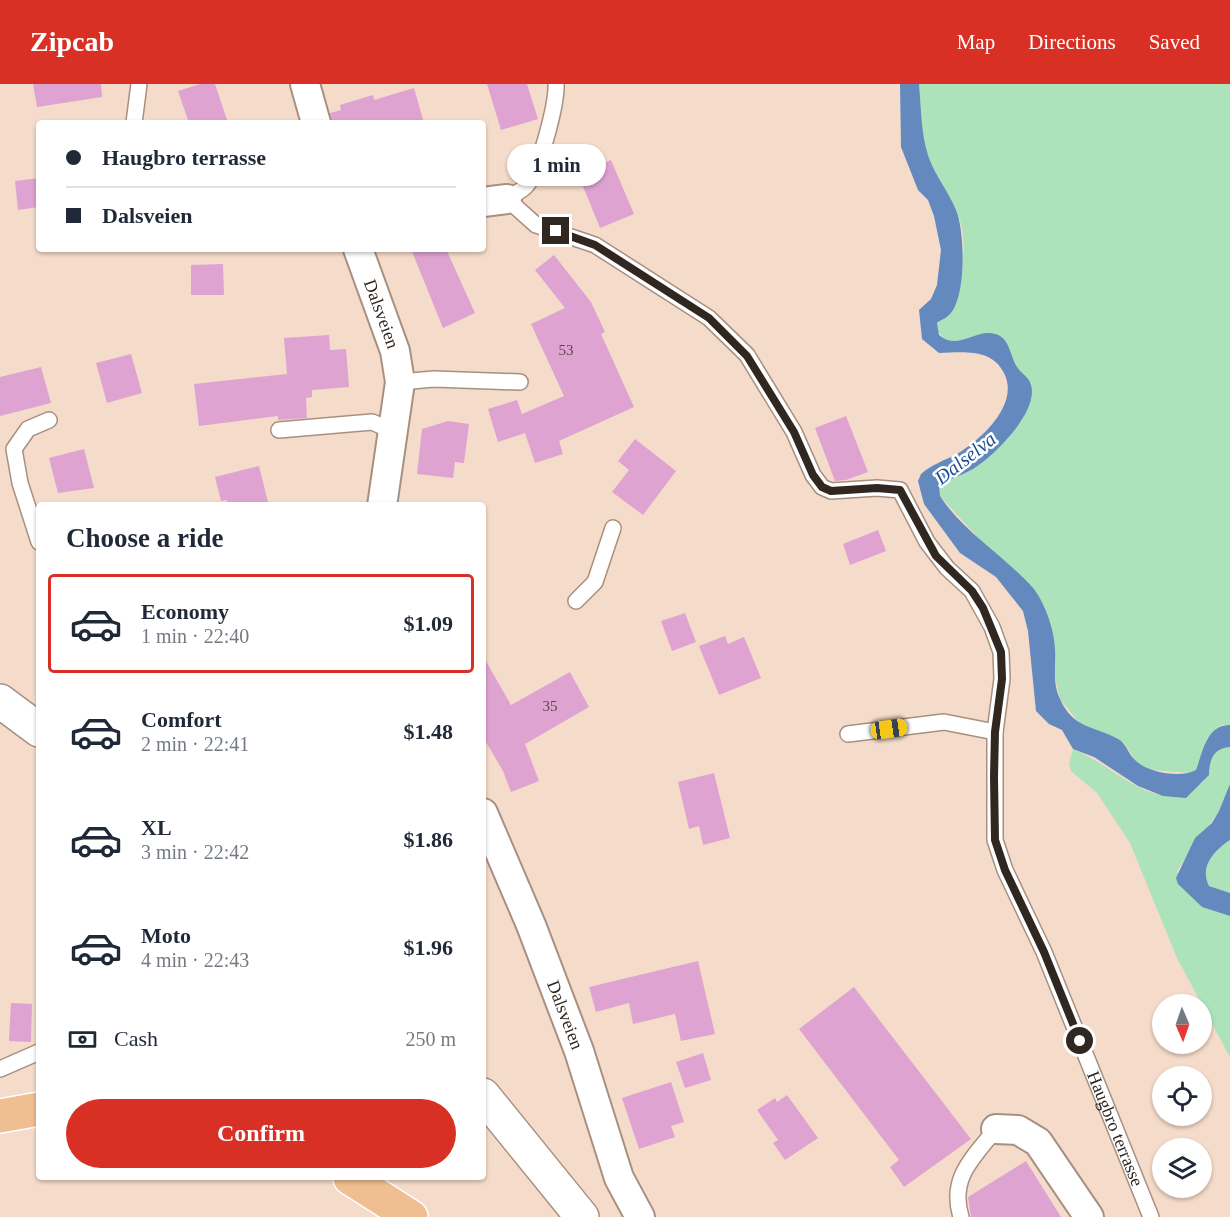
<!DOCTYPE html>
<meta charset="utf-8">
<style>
:root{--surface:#fff;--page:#f6f6f7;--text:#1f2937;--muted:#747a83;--line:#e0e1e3;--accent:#d93025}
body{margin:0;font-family:Georgia,serif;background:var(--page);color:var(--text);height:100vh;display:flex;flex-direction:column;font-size:22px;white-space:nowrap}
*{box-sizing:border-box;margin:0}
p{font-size:20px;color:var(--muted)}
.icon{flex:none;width:33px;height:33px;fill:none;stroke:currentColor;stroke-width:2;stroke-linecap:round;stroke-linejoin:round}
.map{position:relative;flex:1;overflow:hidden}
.side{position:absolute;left:36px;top:418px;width:450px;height:678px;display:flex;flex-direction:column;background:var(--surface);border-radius:6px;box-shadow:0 2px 4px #0004}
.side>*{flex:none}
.hud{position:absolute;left:36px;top:36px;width:450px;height:132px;border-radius:6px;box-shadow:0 2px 4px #0004;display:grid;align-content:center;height:132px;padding:0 30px;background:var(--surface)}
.needle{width:39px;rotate:178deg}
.buttons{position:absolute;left:1152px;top:910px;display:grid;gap:12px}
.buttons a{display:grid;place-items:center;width:60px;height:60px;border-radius:50%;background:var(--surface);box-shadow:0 2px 4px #0004;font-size:30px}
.end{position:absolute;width:27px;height:27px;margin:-14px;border:8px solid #302720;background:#fff;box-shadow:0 0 0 3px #fff}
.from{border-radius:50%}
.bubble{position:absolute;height:42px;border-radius:21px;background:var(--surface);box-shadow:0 2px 4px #0004;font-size:20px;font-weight:600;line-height:42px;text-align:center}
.car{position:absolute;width:18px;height:36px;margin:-18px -9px;border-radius:8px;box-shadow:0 0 4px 2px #0007;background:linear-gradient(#f5c518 24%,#345 0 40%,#f5c518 0 76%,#345 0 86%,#f5c518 0)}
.hud b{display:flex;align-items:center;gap:21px;height:57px;font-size:22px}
.hud b+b{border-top:2px solid var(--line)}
.hud i{width:15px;height:15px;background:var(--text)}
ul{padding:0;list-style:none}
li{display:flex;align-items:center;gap:18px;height:99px;margin:0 12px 9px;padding:0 18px;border:3px solid transparent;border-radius:6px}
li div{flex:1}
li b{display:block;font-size:22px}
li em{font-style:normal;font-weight:600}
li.selected{border-color:var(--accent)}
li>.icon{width:54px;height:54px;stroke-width:1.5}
h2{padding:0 30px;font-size:27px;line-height:72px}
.pay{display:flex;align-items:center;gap:15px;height:66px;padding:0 30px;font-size:22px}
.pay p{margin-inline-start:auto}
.button{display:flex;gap:12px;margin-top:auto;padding:12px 30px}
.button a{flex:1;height:69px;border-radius:36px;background:var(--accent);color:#fff;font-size:24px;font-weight:600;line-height:69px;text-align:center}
header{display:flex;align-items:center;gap:36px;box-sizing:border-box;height:84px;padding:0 30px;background:var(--accent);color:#fff}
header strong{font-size:28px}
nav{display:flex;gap:33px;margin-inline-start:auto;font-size:21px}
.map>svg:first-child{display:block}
.green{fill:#ace3ba}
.water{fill:#6389bf}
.building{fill:#dfa3d2}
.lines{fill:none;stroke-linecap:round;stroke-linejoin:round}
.lane-casing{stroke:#a89080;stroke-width:18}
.street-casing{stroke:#a89080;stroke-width:32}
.secondary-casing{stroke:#a89080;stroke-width:36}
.primary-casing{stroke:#fff;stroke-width:36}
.lane{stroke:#fff;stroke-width:15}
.street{stroke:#fff;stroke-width:28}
.secondary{stroke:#fff;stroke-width:33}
.primary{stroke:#efbe91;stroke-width:33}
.route{stroke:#302720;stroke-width:8}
.labels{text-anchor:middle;stroke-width:5;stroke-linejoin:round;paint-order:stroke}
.number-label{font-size:15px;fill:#5c464c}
.street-label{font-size:18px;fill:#302720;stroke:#fff}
.water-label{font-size:20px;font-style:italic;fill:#1b4e91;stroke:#fff}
</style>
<header>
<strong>Zipcab</strong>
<nav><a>Map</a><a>Directions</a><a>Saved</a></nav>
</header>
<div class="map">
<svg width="1230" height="1133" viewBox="0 0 1230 1133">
<rect width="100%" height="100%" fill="#f5dbca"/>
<!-- green -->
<path class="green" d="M919,0H1230V641H1221L1207,654L1196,686L1191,689L1152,686L1137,679L1124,659L1080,640L1060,615L1054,589V558L1045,523L1034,506L980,456L940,412L939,401C974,381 1042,345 1028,296C1026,292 1022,290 1019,286C1013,278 1010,270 1008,261L952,258L944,255L935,243L940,236L948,233C960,197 973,158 954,122C944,103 931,85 926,64C921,44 921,21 919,0Z
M1222,663H1230V700L1219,727L1177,787L1186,807L1202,823L1230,832V973L1177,874L1130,759L1097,709L1071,687L1069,680L1073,665C1103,677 1129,704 1160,711C1167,712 1177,708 1183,706C1207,700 1206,698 1210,675Z
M1230,756V809L1209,802C1199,782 1215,766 1230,756Z"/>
<!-- water -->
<path class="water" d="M900,0H919C921,21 921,44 926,64C931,87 947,104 956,126C965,147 967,217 948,232C945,235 940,236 937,239L939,251C959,269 979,240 1000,252C1010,258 1011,274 1017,283C1022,290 1029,293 1031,301C1039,328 994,372 973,385C962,391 950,395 939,401L940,412C964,449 1005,472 1034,505C1046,521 1054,546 1055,565C1056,582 1052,598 1060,615C1073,645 1095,642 1118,655C1127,660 1128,670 1135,676C1146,688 1181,695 1196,686C1203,668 1206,641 1230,641V663C1213,664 1209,677 1209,691L1186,714L1163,712L1138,702L1094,673L1073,665L1062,646L1049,640L1036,627L1028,547L1023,527L996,493L960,469L924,420L918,397L921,390C931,381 945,376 957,370C982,355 1020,320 1004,289C992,264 963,268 939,269L922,255L919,226L931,215L937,201L941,166L934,132L928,116L918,106L901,63Z
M1230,700V756C1215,766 1199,782 1209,802L1230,809V832L1202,823L1178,800L1176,794L1195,754L1212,739L1219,727Z"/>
<!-- building -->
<path class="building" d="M33,0H101L102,13L37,23Z
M200,0H215L228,39H189L178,7Z
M487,0H527L538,35L501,46Z
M414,4L424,39H332L330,29L341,26L340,21L373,11L374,16Z
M611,76L634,130L600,144L578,90Z
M39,94V123L18,126L15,97Z
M411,165H446L475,229L443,244Z
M554,171L591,218L605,248L601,250L634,323L559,357L563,370L535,379L525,349L498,358L488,325L517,316L522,330L564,312L531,240L565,224L535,186Z
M223,180L224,211H191V181Z
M329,251L330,266L346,265L349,303L312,306V313L306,314L307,334L278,336V332L199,342L194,300L287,290L284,254Z
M131,270L142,309L107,319L96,279Z
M41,283L51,319L0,332V293Z
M846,332L868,388L846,396L835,397L815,344Z
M448,337L469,340L464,379L455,378L453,394L417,390L422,345Z
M635,355L676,387L643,431L612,408L629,386L618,377Z
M84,365L94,404L58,409L49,374Z
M259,382L269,422H228L227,416L221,417L215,393Z
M878,446L886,467L850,481L843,460Z
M685,529L696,558L672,567L661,537Z
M725,552L728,560L744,553L761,594L719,611L699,562Z
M483,572L511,621L570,588L589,623L525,660L539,697L511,708L503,687L483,653Z
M714,689L730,754L703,761L699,742L689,745L678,698Z
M698,877L715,950L681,957L675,930L633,940L629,919L596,928L589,903Z
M854,903L971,1055L904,1103L890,1083L899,1076L799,945Z
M11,919L32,920L31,958L9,957Z
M703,969L711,996L685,1004L676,978Z
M671,998L684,1038L671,1042L675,1053L639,1065L622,1014Z
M787,1011L818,1054L785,1076L773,1059L778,1056L757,1026L775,1014L777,1018Z
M1026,1077L1061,1133H971L968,1113Z"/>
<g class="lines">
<!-- lane casing -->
<g class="lane-casing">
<g id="lane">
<path id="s1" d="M556,0C557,19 539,89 526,102C522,107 512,111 507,115L536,141L595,161L709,234L747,271L794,348L813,391L822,403L831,407L877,404L900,406L927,458L947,484L972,507L992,543L1001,568L1002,595L995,648V756L1005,786L1044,868L1151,1133"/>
<path d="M134,39L139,0"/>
<path d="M400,298L434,295L520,298"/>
<path d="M279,346L372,338L393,347"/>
<path d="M39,458L20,399L14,365L28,345L49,336"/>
<path d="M576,517L595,498L613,444"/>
<path d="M848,650L944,638L995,648"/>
<path d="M0,985L39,968"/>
<path d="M961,1133C949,1094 973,1074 996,1045"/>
</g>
</g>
<!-- street casing -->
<g class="street-casing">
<g id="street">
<path d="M305,0L316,39"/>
<path d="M483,118L507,115"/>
<path id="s2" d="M358,165L395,267L400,298L382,422"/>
<path id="s3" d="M483,729L531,841L579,967L619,1094L640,1133"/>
<path d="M996,1045L1018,1046L1038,1058L1089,1133"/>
</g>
</g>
<!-- secondary casing -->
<g class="secondary-casing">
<path id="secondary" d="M0,617L39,646
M483,1011L582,1133"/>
</g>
<!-- primary casing -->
<g class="primary-casing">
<path id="primary" d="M0,1032L39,1025
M350,1094L411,1133"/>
</g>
<!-- lane -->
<use href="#lane" class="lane"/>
<!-- street -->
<use href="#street" class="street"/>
<!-- secondary -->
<use href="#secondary" class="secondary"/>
<!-- primary -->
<use href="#primary" class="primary"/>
</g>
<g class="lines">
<!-- route -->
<path class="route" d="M556,147L595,161L709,234L747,272L794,348L813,391L822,403L831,407L877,404L900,406L936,472L972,507L983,524L1001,568L1002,595L995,648L994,693L995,756L1005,786L1044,868L1080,957"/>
</g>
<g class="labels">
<!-- number labels -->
<g class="number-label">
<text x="566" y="271">53</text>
<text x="550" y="627">35</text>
</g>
<!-- street labels -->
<g class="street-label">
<text dy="6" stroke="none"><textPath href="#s2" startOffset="69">Dalsveien</textPath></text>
<text dy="6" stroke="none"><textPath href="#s3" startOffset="218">Dalsveien</textPath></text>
<text dy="6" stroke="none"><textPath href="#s1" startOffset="1346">Haugbro terrasse</textPath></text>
</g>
<!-- water labels -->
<g class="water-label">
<text transform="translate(965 374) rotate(-38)" y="7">Dalselva</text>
</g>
</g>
</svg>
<div class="buttons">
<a><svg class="needle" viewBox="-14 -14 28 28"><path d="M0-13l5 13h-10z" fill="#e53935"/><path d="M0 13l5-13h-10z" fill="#747a83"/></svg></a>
<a><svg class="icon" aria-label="locate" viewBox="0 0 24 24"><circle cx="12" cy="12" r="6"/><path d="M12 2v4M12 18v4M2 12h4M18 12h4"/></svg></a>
<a><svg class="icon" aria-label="layers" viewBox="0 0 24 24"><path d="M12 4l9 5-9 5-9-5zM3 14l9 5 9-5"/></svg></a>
</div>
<i class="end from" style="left:1080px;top:957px"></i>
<i class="end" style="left:556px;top:147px"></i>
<div class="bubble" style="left:507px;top:60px;width:99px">1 min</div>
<i class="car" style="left:889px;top:645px;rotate:82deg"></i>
<div class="hud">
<b><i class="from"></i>Haugbro terrasse</b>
<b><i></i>Dalsveien</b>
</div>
<section class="side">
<h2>Choose a ride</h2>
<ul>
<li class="selected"><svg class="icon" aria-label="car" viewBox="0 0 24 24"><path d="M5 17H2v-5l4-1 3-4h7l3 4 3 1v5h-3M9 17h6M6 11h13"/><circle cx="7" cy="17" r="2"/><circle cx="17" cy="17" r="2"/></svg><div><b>Economy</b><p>1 min · 22:40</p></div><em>$1.09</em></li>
<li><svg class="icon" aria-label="car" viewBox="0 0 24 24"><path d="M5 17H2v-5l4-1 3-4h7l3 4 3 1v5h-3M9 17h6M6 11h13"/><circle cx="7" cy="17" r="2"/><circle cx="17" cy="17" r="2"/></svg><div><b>Comfort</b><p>2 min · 22:41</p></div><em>$1.48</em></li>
<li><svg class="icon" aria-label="car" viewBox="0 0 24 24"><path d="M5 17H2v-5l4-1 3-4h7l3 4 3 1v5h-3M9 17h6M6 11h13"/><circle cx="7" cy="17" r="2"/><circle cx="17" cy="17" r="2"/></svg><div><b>XL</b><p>3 min · 22:42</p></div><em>$1.86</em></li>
<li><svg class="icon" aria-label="car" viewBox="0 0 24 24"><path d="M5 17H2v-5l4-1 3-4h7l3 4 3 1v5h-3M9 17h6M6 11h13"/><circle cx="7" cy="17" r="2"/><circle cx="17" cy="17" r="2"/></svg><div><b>Moto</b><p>4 min · 22:43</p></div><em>$1.96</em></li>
</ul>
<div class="pay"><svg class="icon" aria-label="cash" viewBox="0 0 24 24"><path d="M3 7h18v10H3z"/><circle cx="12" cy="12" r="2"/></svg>Cash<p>250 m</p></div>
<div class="button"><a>Confirm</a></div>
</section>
</div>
